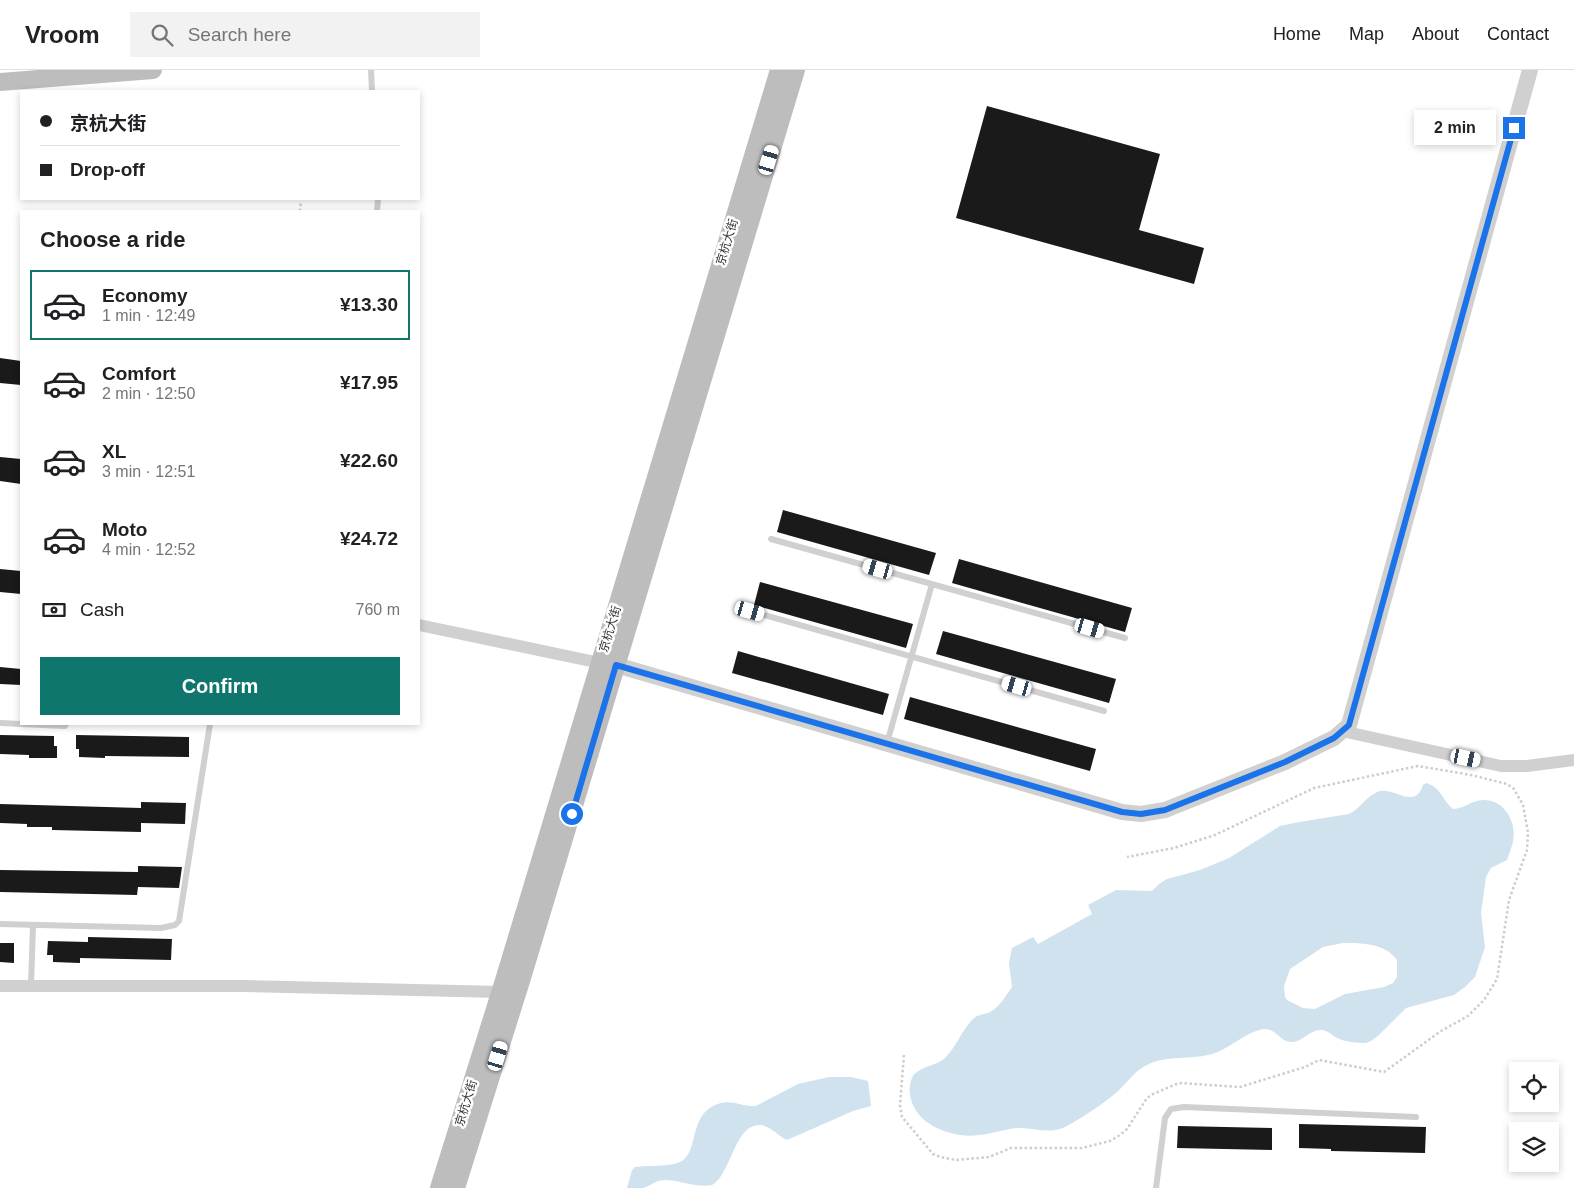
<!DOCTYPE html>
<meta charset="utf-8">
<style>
:root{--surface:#fff;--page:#f2f2f2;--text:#202124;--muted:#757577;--line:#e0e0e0;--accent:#0f766e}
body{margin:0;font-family:Helvetica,"Noto Sans SC",sans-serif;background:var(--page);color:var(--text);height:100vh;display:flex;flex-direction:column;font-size:19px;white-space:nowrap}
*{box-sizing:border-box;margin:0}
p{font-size:16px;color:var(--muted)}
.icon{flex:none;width:28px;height:28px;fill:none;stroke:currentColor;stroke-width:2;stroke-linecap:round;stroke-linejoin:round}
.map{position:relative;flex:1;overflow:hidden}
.sheet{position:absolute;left:20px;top:140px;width:400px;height:515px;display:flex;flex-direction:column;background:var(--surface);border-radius:0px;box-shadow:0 2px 8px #0003}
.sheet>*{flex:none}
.top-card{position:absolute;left:20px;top:20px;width:400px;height:110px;border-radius:0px;box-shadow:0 2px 8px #0003;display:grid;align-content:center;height:110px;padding:0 20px;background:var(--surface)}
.buttons{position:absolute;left:1509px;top:992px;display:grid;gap:10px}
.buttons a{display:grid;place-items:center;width:50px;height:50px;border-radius:0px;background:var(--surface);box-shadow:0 2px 8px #0003;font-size:25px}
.end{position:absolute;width:22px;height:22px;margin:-11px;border:6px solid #1a73e8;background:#fff;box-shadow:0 0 0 2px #fff}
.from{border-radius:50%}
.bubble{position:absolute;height:35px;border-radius:0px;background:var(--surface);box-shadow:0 2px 8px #0003;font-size:16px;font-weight:600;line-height:35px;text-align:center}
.car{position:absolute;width:15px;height:30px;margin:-15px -8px;border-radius:6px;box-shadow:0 0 4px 1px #0007;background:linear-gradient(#fff 24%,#345 0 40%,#fff 0 76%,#345 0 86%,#fff 0)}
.top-card b{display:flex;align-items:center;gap:18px;height:48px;font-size:19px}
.top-card b+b{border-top:1px solid var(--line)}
.top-card i{width:12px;height:12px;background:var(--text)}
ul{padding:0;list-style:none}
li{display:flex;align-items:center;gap:15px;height:70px;margin:0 10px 8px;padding:0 10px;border:2px solid transparent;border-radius:0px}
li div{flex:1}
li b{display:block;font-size:19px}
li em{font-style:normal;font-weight:600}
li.current{border-color:var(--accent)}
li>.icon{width:45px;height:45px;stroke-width:1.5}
h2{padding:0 20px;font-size:22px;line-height:60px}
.pay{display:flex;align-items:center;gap:12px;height:55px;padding:0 20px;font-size:19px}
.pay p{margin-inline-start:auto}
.action{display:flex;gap:10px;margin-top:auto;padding:10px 20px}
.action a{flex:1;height:58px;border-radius:0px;background:var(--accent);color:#fff;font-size:20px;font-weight:600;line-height:58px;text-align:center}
header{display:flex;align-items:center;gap:30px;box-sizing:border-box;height:70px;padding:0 25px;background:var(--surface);border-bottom:1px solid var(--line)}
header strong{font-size:24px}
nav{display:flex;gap:28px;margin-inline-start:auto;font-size:18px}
.search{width:350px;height:45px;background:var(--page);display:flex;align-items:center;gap:12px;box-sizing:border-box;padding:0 18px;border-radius:0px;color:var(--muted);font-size:19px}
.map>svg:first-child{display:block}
.water{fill:#cfe2ee;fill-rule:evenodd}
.building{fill:#1a1a1a}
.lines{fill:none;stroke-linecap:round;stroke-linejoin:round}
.path{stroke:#cdcdcd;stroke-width:2.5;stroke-dasharray:2.5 2.5;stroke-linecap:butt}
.service{stroke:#d0d0d0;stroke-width:6}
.minor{stroke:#d0d0d0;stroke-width:12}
.tertiary{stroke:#d0d0d0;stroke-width:16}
.secondary{stroke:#bdbdbd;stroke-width:18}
.route{stroke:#1a73e8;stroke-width:6}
.labels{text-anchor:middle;stroke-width:5;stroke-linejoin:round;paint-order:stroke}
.street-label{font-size:12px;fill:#333;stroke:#fff}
</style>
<header>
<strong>Vroom</strong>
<div class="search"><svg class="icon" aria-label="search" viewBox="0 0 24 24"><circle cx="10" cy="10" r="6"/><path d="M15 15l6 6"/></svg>Search here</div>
<nav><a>Home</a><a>Map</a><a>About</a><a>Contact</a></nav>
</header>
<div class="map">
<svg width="1574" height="1118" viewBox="0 0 1574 1118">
<rect width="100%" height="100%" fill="#fff"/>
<!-- water -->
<path class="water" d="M1426,713C1441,717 1442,730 1453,739C1464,739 1472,730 1483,730C1504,729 1517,752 1513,771C1512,777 1509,784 1507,790L1491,798L1486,807L1481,843L1485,877L1475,907L1465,917L1454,925L1406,938L1379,965L1371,971L1366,973C1357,973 1345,972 1337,968C1332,965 1326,959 1320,960C1310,960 1302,972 1292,972C1279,973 1276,955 1259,960C1242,965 1229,979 1212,984C1191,990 1168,985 1149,994C1136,999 1128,1012 1118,1021C1102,1035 1083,1047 1065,1057C1048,1065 1033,1057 1017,1058C1004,1059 992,1064 979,1065C961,1068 936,1061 923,1049C912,1039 906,1022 912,1008C917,997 935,996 944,989C956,978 961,961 973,949C978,944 984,945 990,942C1000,937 1006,925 1012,917L1009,893L1012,878L1033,867L1038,874L1092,844L1088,835L1116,820L1152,821L1159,814L1167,809L1200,800L1229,788L1280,756L1299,752L1349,744C1360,739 1368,724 1380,721C1396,718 1415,740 1423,715ZM1343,873C1362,873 1385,873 1397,890V907L1393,913L1384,917L1345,924L1315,939L1303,938L1287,930L1285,927L1284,916L1290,899L1323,877Z
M829,1007H851L868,1011L871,1036L853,1041L787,1070C779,1066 770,1056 761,1055C734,1053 732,1104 712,1115C697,1118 683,1111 667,1110C654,1110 653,1115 643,1118C638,1118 632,1118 627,1118L632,1100L635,1097C649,1095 665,1097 678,1093C702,1084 685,1043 721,1033C733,1030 744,1037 756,1036L798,1014Z"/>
<!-- building -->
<path class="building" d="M987,36L1160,84L1139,160L1204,178L1194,214L956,148Z
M0,288L21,291V315L0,313Z
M0,387L21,389V414L0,411Z
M783,440L936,483L929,505L777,462Z
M959,489L1132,538L1125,562L952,513Z
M0,499L21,501V524L0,522Z
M760,512L913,554L906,578L754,535Z
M943,561L1116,609L1109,633L936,584Z
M738,581L889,624L883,645L732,603Z
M0,597L21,599V615L0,614Z
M910,627L1096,679L1090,701L904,649Z
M0,665L54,666V676H57V688H29V685L0,684Z
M76,665L189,667V687L105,686V688L79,687V679H76Z
M141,732L186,733L185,754L141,753V762L52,760V757H27V754L0,753V734L141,738Z
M138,796L182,797L179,818L138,817L137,825L0,822V800L138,802Z
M88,867L172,869L171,890L80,888V893L53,892V885H47L48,871L88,872Z
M0,873H14V893L0,892Z
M1299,1054L1426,1057L1425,1083L1331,1081V1079L1299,1078Z
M1178,1056L1272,1058V1080L1177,1078Z"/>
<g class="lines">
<!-- path -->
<path class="path" d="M300,141L301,131
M904,985L900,1035L902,1047L933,1084L940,1087L956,1090L989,1087L1011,1078H1082L1110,1071L1120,1065L1127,1059L1147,1028L1153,1024L1179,1013L1240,1017L1305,997L1319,990L1384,1002L1441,961L1468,946L1484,930L1497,909L1509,830L1527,780L1528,763L1523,735L1514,719L1507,714L1471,705L1418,696L1314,718L1215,765L1174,778L1127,787"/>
<!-- service -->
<path class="service" d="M371,0L372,21
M377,141L378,129
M771,469L1125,568
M750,541L1104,641
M0,653L65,656L66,654
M887,673L932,514
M0,854L161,858L175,855L179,851L210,654
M31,916L33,855
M1156,1118L1165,1048L1171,1039L1184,1037L1416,1047"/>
<!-- minor -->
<path class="minor" d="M419,555L600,593
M1342,661L1501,696H1527L1574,690
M0,916H243L501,922"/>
<!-- tertiary -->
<path class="tertiary" d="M616,595L1122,742L1141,744L1165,740L1285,692L1334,668L1349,655L1530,0"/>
<!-- secondary -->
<path class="secondary" d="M0,12L153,0
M439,1118L505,907L779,0
M456,1118L521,911L796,0"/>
</g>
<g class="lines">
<!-- route -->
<path class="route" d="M572,744L616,595L1122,742L1141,744L1165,740L1285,692L1334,668L1349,655L1514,58"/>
</g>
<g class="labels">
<!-- street labels -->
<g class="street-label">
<text transform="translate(727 172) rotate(-73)" y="4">京杭大街</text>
<text transform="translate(610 559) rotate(-73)" y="4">京杭大街</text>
<text transform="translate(466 1033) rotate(-73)" y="4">京杭大街</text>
</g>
</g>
</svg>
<div class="buttons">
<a><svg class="icon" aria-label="locate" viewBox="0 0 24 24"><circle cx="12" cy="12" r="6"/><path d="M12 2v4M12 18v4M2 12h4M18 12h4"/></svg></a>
<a><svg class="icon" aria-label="layers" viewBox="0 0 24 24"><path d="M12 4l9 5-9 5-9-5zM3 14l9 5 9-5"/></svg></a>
</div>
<i class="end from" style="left:572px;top:744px"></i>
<i class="end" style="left:1514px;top:58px"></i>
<div class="bubble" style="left:1414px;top:40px;width:82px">2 min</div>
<i class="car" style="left:769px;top:90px;rotate:17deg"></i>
<i class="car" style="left:878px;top:499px;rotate:286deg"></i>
<i class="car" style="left:750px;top:541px;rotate:106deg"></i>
<i class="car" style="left:1090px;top:558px;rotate:106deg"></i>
<i class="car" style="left:1017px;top:616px;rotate:286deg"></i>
<i class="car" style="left:1466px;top:688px;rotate:102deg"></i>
<i class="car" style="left:498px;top:986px;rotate:17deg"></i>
<div class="top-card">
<b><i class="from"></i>京杭大街</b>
<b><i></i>Drop-off</b>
</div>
<section class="sheet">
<h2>Choose a ride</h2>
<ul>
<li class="current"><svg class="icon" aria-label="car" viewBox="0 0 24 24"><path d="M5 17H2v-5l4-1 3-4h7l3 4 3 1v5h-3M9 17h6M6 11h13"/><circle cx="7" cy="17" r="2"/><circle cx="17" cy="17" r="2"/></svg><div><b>Economy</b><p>1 min · 12:49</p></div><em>¥13.30</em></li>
<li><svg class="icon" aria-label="car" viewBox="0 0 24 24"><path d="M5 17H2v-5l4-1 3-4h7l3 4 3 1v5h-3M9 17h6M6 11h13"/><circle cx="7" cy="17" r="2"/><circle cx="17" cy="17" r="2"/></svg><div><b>Comfort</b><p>2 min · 12:50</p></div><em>¥17.95</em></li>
<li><svg class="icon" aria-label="car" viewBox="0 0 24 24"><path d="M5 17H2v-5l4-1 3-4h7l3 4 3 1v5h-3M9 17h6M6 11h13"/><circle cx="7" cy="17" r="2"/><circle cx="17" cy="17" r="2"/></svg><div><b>XL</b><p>3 min · 12:51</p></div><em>¥22.60</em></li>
<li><svg class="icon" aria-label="car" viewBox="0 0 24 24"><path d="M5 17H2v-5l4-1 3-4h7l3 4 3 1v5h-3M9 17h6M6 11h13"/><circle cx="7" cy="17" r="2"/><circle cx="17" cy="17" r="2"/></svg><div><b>Moto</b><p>4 min · 12:52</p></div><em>¥24.72</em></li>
</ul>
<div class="pay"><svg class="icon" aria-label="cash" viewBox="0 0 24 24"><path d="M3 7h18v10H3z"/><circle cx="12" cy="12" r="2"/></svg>Cash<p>760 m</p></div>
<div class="action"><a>Confirm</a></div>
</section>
</div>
